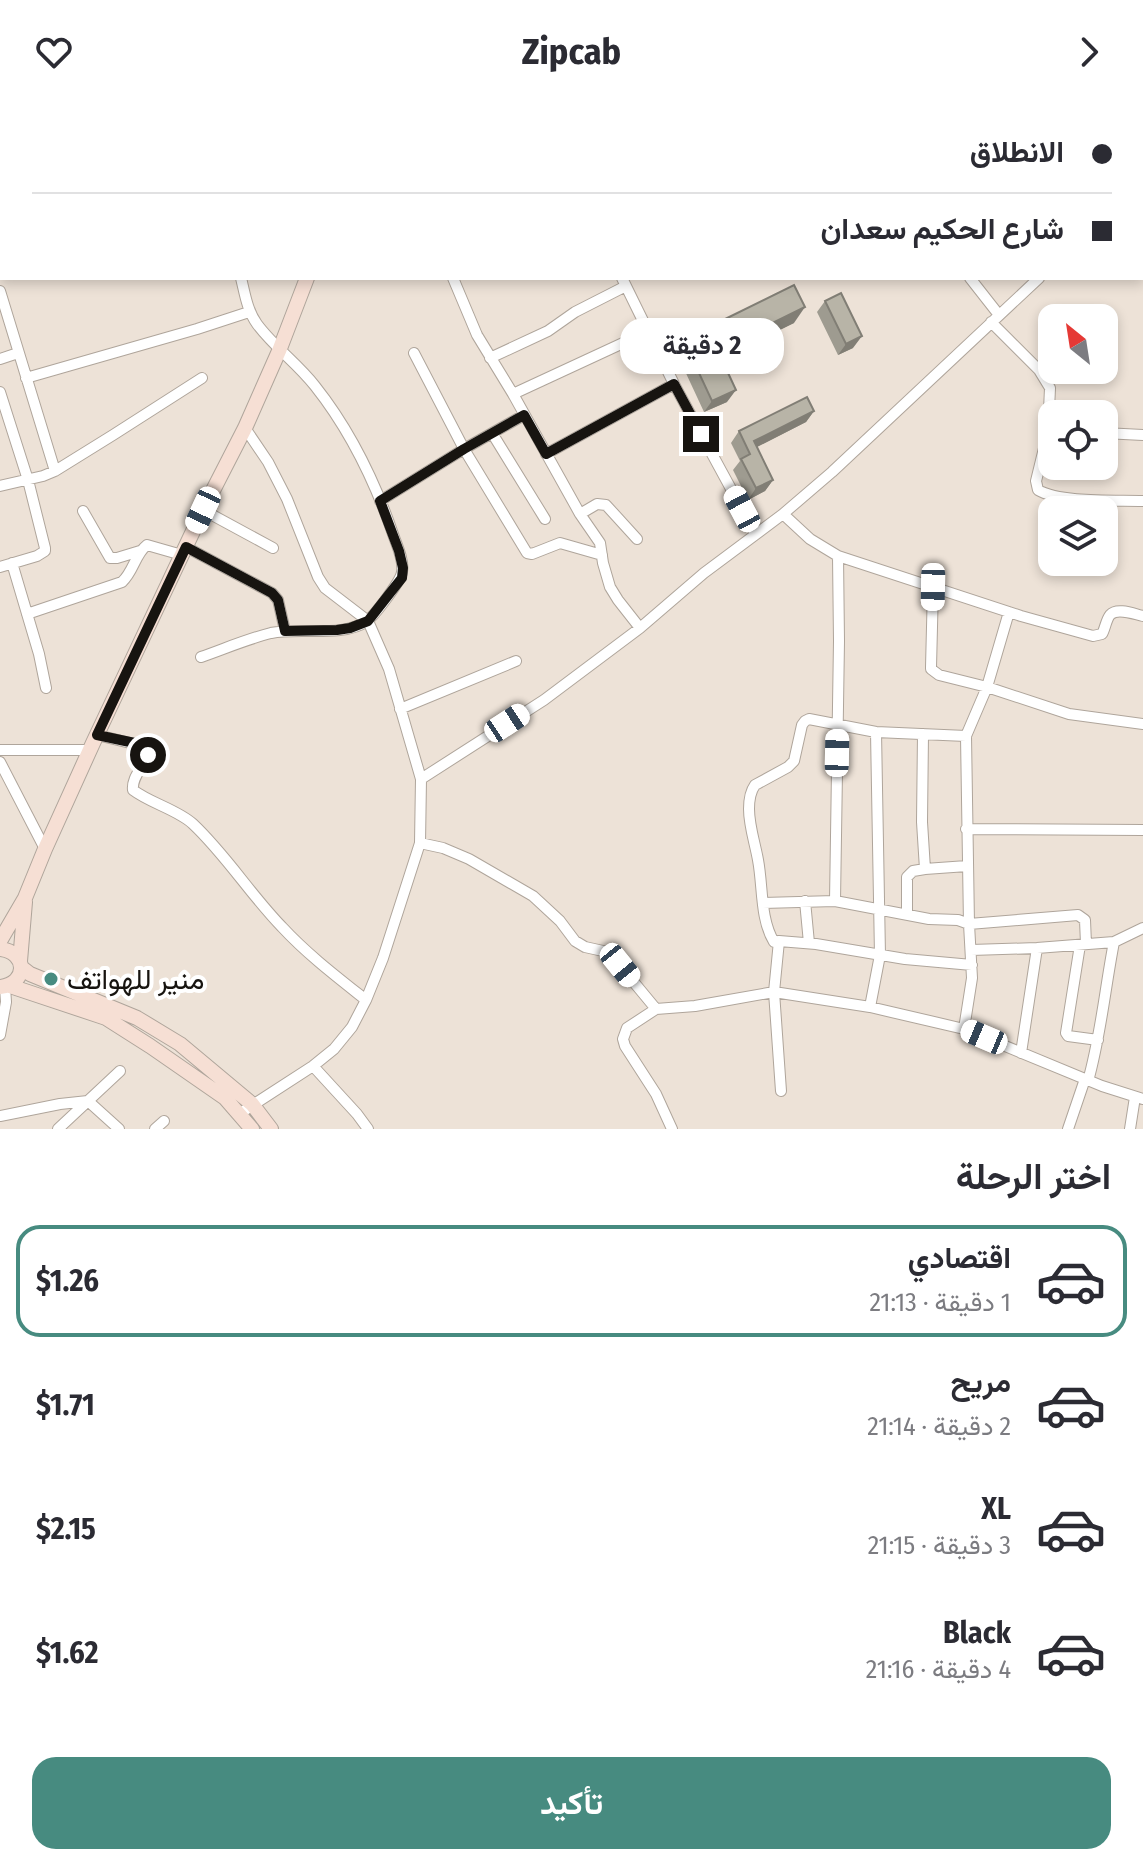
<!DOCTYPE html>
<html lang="ar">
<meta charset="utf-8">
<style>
:root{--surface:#fff;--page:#f7f7f7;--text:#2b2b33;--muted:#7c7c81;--line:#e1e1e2;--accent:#478b80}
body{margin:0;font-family:"Fira Sans Condensed",Vazirmatn,sans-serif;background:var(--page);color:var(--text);direction:rtl;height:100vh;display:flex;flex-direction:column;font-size:30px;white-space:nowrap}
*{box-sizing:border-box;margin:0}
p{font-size:26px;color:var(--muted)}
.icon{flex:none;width:44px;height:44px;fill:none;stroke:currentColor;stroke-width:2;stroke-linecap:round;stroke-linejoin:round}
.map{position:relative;height:1025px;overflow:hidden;direction:ltr}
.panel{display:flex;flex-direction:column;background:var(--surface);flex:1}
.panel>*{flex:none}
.banner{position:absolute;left:0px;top:0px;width:1144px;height:176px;box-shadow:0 4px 12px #0003;direction:rtl;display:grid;align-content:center;height:176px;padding:0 32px;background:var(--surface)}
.needle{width:52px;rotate:330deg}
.tools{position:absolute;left:1038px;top:200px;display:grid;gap:16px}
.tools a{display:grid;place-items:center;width:80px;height:80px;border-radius:16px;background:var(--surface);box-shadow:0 4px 12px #0003;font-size:40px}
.end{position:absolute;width:36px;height:36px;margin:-18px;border:10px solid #171410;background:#fff;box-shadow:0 0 0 4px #fff}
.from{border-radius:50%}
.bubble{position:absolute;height:56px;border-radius:24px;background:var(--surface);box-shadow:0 4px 12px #0003;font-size:26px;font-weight:700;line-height:56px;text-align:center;direction:rtl}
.car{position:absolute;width:24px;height:48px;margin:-24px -12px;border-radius:10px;box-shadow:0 0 6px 2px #0007;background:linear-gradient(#fff 24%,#345 0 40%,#fff 0 76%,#345 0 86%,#fff 0)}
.banner b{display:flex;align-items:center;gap:28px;height:76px;font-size:30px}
.banner b+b{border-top:2px solid var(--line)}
.banner i{width:20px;height:20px;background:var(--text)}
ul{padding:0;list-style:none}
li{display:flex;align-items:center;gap:24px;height:112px;margin:0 16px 12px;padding:0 16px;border:4px solid transparent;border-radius:24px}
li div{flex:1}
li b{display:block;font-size:30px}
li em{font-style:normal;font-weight:700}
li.selected{border-color:var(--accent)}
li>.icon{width:72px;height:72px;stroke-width:1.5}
h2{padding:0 32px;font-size:36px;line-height:96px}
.primary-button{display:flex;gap:16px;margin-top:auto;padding:16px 32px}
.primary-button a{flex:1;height:92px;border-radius:24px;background:var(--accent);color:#fff;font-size:32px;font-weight:700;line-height:92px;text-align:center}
header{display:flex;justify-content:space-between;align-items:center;height:104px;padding:0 32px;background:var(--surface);font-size:36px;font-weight:700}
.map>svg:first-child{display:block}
.green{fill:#ffc5c0}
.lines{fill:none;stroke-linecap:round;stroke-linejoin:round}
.minor-casing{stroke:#afa59b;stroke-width:12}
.secondary-casing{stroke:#afa59b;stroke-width:16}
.minor{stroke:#fff;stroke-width:10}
.secondary{stroke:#f6dfd4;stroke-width:14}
.wall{fill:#9e9b90}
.shaded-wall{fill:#817e75}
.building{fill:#b8b4a7;stroke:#817e75;stroke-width:2}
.route{stroke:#171410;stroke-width:10}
.poi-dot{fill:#478b80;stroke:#fff;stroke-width:3}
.labels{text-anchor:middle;stroke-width:8;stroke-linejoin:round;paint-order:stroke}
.poi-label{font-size:28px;fill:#171410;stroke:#fff;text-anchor:start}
</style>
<header><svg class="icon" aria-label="forward" viewBox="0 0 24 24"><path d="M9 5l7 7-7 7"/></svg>Zipcab<svg class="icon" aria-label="heart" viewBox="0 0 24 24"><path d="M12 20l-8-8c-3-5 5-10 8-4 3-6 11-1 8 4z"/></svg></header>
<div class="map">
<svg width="1143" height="1025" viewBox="0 0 1143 1025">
<rect width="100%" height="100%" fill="#ede2d7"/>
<!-- green -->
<path class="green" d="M201,0H341L340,2H201Z"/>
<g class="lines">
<!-- minor casing -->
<g class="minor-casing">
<path id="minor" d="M192,0V2
M531,0L532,2
M89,2L93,1
M952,2V0
M0,15L2,23
M0,56L2,55
M1142,79L1143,78
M0,83L2,82
M0,141H2
M453,174L477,231L513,290L580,410L597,400L606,401L637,435
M622,174L674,280L755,429
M970,174L999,211
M0,187L55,367
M991,218L1039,266L1050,284L1048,328L1036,377L1038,386C1060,399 1116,396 1143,397
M414,249L464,345L527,449L532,450L560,439L602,451
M490,254L548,227L575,208L626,182
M0,255L18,249
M26,274L197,225L249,208
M0,288L28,376L45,444V447L37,452L0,463
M513,290L649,227
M492,329L545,415
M1104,329L1143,331
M546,350L674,280
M0,382L43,372L55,367L113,331L202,274
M380,397L464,345L524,311
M203,406L273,444
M83,407L110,454H117L140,447
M580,410L600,439L603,459L610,483L618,496L640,524
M783,410L810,435L838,452L1021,512L1093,532L1102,530C1105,525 1106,516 1110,511C1117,503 1134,510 1143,512
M186,443L272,489L278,496L285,527
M12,459L39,550L46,584
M933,483L931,563V565L939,571L987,583L1069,610L1143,620
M1009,508L987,583L966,632L969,820L1078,811L1085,816L1086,840
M27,510L122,478C134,467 135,450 147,441L182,451
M201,553C224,545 247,535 271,529C300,523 342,534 367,517C374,512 401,477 402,468C404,457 398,444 394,433C376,380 350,326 315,282C297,259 274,243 257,220C247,206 245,190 241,174
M400,605L516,557
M97,631L147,643C150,659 131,670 133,686C150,699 178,706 193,720C226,751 250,790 282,823C307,850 337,873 366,896
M0,646H90
M0,658L45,745
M421,675L544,596L640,524L704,469L783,410L832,368L1039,174
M966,725L1143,726
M420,739L443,744L469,755L533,792L560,817L575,837L585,843L603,847L613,853L656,905
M925,765L967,762
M805,797L809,839
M835,797L839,537L838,452
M763,799L835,797L929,815L958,816L969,820L972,874L964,925
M907,811V773L913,767L925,765L922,718L923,630
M779,837L774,838C760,815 763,782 758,756C755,739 749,722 749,705C749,696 750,688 755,681L788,663L794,657L802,621L805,617L809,615L876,628L966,632
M1080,841L1066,929L1068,932L1098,936
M971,846L1037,844L1114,838L1143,824
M870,903L880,851L876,628
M0,931L6,898L5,883
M1021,949L1037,844
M313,962L357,1010L368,1025
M1088,977C1101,931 1105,884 1114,838
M781,987L774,888L779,837L816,840L905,855L972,861
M239,1010L313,962L334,945L352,923L366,896L383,854L420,739L421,675L389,565L368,517L325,484L318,473L287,395L268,358L245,324
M0,1012L60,1000L88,997L119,1025
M58,1025L120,967
M155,1025L164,1017
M672,1025L656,990L625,942L623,935L627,924L656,905L695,902L774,888L870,903L964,925L1102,982L1143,995
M1068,1025L1085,975
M1130,1025L1135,993"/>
</g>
<!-- secondary casing -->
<g class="secondary-casing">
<path id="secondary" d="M391,2L392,0
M0,837L25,794L45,745L93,639L203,406L245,324L279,247L307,174
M0,845C28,848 28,880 0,883
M20,857L25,798
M21,863L30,870L137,914L180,940L252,1000L271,1025
M10,882L106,914L150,942L225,994L252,1025"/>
</g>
<!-- minor -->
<use href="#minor" class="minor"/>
<!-- secondary -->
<use href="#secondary" class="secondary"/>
</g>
<!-- wall -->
<path class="wall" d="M825,197L853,244L838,251L817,208Z
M721,217L794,219L721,255L727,298L704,308L684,265L692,254L716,243L710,232Z
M814,307L806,318L757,343L773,376L765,387L748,396L733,366L740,357L731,339L739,327Z"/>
<!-- shaded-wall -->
<path class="shaded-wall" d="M805,203L794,219L721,255L732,239Z
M862,232L853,244L838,251L846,240Z
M736,286L727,298L704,308L712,297Z
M814,307L806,318L749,347L754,337Z
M773,376L765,387L748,396L756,384Z"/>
<!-- building -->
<path class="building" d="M794,181L805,203L732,239L721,217Z
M841,189L862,232L846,240L825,197Z
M716,243L736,286L712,297L692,254Z
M807,293L814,307L754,337L773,376L756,384L741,355L750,350L739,327Z"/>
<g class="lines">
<!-- route -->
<path class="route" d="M148,651L147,643L144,641L97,631L186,443L272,489L278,496L285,527L337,526L350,524L368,517L390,489L402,474L403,464L399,447L380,397L464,345L524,311L546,350L674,280L701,330"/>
</g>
<!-- markers -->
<circle class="poi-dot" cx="51" cy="875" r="8"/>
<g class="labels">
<!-- poi labels -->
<g class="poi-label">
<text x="67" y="885">منير للهواتف</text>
</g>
</g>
</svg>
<div class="tools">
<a><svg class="needle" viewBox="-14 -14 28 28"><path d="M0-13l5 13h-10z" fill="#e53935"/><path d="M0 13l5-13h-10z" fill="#7c7c81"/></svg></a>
<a><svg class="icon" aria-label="locate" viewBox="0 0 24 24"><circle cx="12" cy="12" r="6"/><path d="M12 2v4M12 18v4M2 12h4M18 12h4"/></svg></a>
<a><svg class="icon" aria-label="layers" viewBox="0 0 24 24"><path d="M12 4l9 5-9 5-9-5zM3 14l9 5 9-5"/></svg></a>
</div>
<i class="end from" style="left:148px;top:651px"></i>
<i class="end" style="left:701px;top:330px"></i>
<div class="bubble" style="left:620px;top:214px;width:164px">2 دقيقة</div>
<i class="car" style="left:742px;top:405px;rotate:332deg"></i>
<i class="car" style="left:203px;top:406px;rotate:205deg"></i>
<i class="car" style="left:933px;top:483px;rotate:181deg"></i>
<i class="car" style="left:507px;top:619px;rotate:57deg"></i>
<i class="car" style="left:837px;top:649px;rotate:1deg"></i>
<i class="car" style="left:620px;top:861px;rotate:141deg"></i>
<i class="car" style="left:984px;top:933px;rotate:293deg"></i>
<div class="banner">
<b><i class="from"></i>الانطلاق</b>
<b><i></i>شارع الحكيم سعدان</b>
</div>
</div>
<section class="panel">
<h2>اختر الرحلة</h2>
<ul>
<li class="selected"><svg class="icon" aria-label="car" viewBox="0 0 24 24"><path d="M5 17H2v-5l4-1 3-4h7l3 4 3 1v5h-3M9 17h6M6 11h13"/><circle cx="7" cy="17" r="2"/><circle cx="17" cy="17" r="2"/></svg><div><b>اقتصادي</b><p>1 دقيقة · 21:13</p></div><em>$1.26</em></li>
<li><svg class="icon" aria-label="car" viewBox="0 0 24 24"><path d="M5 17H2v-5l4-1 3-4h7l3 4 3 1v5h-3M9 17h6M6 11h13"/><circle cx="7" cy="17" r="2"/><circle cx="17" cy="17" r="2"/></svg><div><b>مريح</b><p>2 دقيقة · 21:14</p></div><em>$1.71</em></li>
<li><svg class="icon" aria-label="car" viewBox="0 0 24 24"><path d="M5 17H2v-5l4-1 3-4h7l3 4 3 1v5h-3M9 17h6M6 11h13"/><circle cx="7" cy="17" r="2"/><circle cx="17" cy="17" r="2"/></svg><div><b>XL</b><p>3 دقيقة · 21:15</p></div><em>$2.15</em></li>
<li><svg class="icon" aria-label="car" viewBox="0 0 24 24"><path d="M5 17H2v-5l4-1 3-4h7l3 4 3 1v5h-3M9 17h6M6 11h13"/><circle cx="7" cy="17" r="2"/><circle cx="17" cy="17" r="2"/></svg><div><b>Black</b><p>4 دقيقة · 21:16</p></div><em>$1.62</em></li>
</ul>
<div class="primary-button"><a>تأكيد</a></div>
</section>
